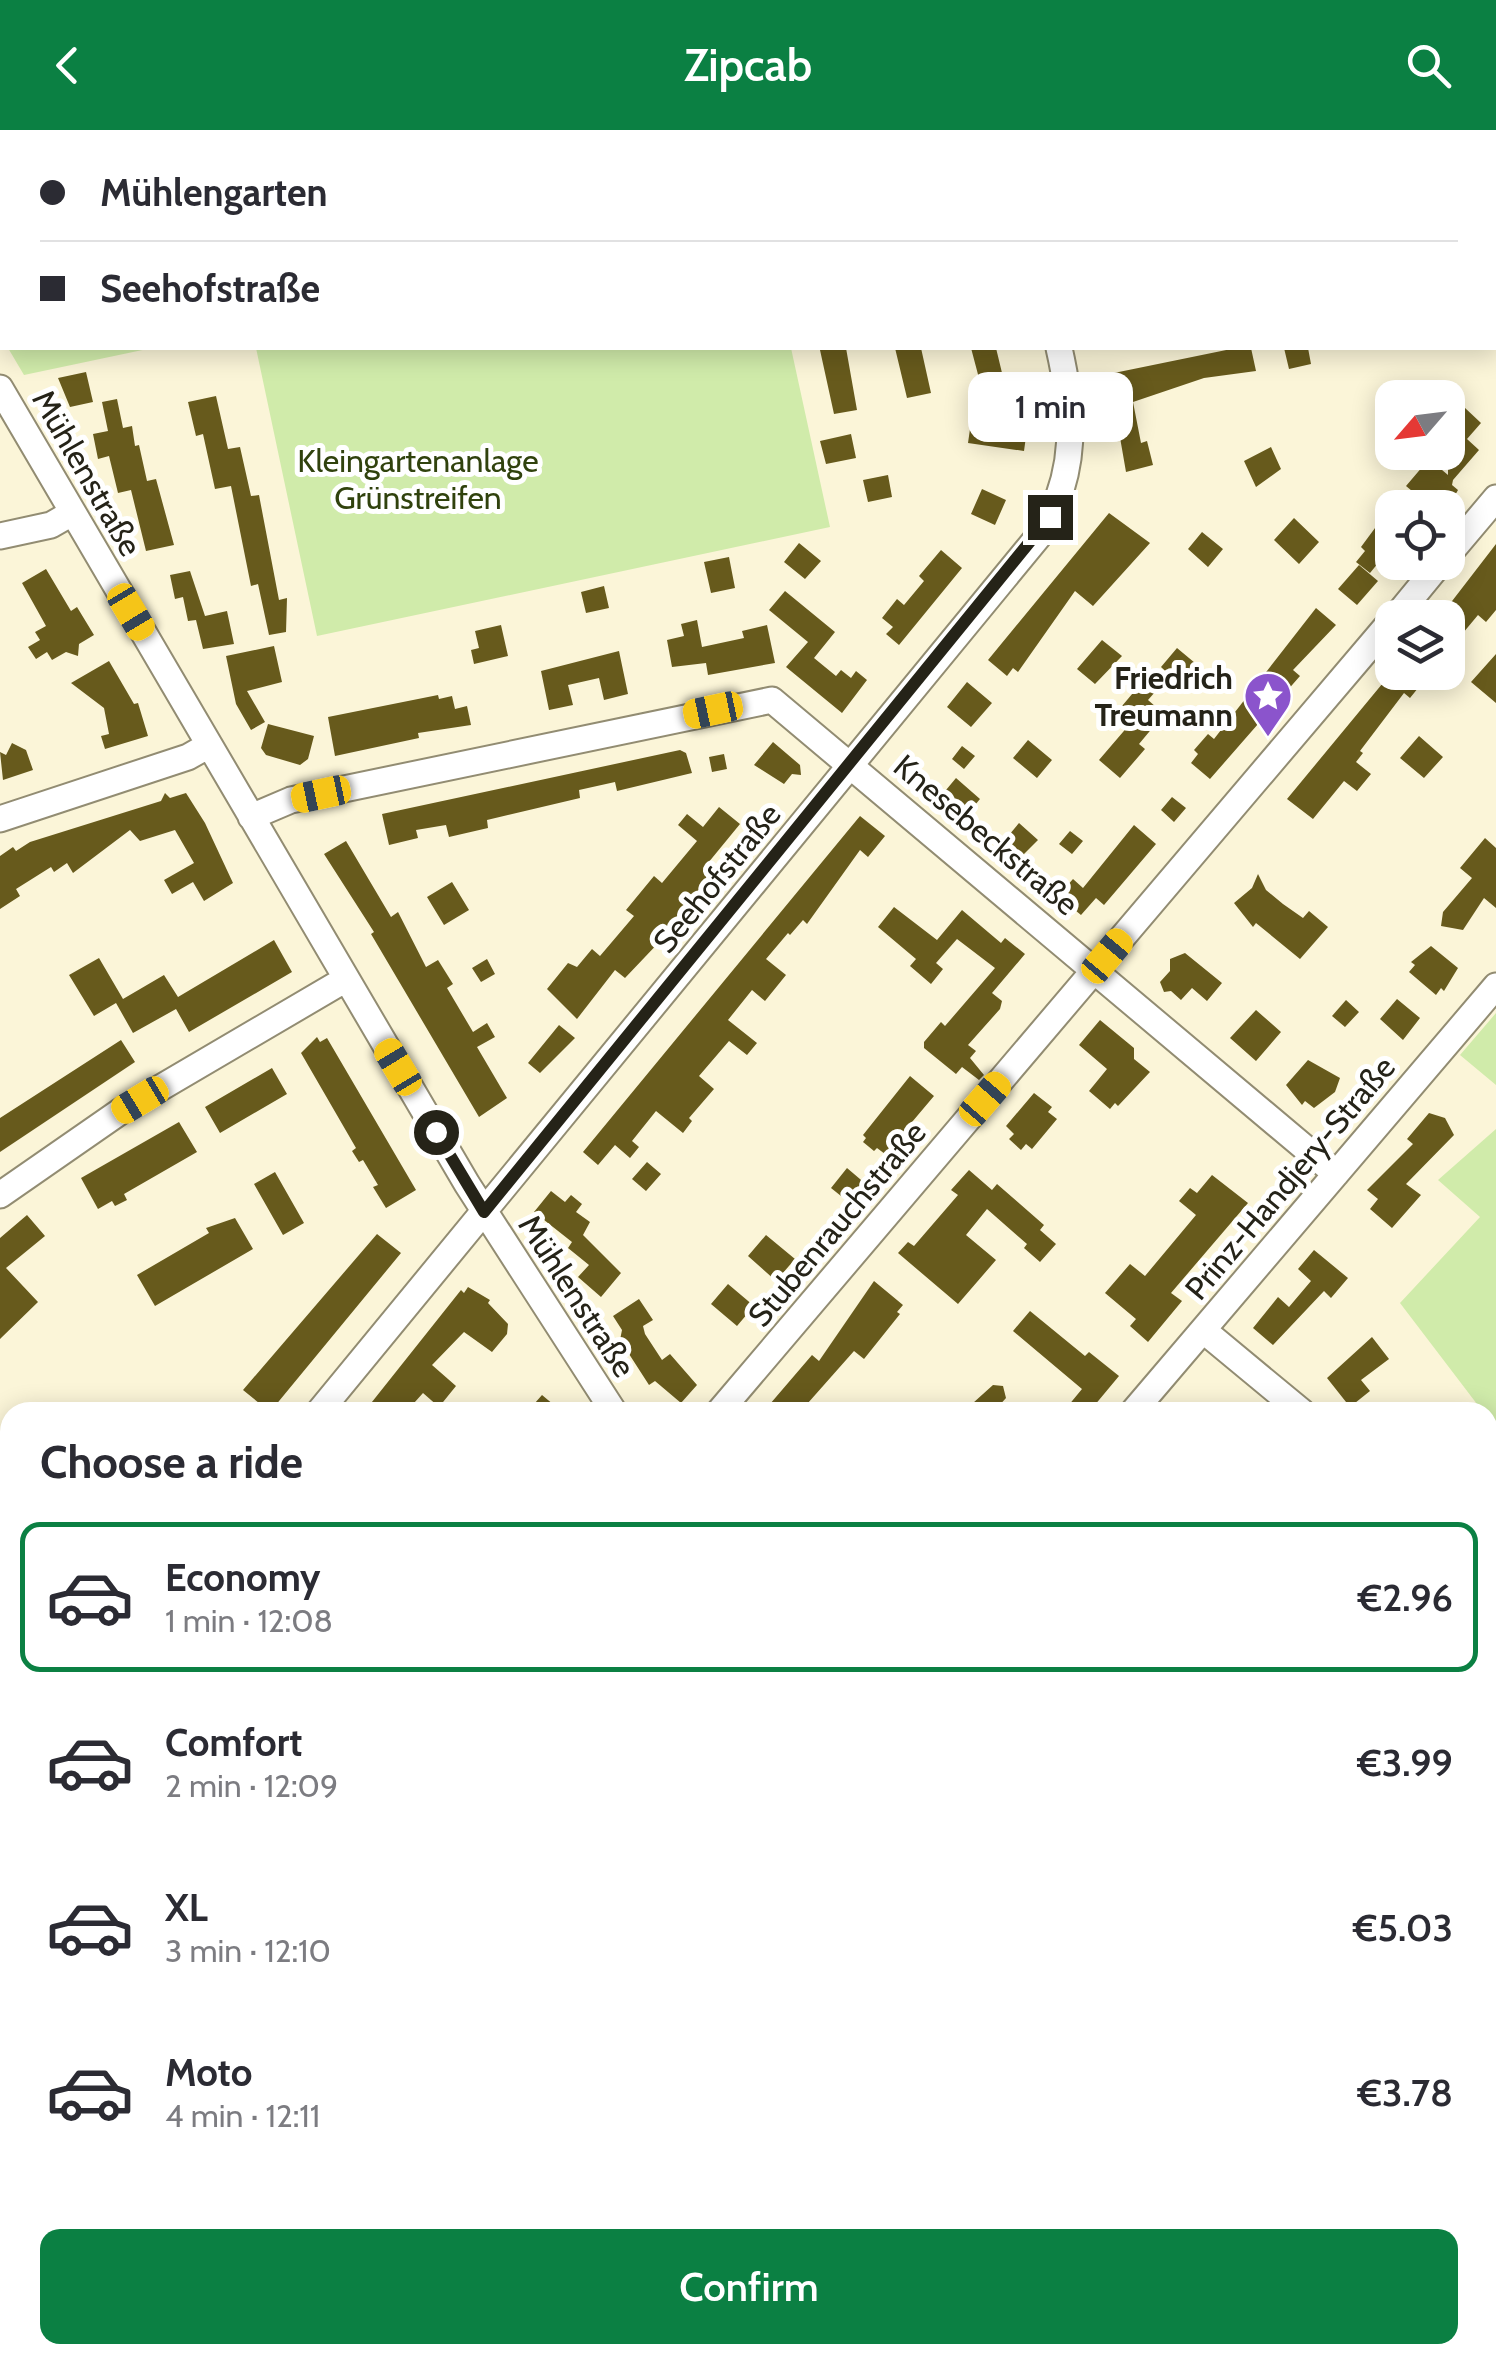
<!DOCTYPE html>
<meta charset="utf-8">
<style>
:root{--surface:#fff;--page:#f7f7f7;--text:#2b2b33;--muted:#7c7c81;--line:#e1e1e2;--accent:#0b8043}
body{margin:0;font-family:Cabin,sans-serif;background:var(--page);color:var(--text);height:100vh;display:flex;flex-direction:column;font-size:38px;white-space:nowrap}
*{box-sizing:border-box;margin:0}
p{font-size:32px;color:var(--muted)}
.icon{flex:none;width:55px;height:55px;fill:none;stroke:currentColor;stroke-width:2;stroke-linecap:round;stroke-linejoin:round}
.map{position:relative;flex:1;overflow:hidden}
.side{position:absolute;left:0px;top:1272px;width:1498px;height:962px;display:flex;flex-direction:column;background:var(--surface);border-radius:30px 30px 0 0;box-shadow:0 5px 25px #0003}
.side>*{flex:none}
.guide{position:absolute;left:0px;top:0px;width:1498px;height:220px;box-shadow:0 5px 25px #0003;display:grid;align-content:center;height:220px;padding:0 40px;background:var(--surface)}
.needle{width:65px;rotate:242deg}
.tools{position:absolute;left:1375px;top:250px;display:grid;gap:20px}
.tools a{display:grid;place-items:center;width:90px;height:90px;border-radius:20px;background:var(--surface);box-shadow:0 5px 25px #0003;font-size:50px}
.end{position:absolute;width:45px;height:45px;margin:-22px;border:12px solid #252318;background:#fff;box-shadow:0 0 0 5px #fff}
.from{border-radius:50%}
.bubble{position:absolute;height:70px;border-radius:20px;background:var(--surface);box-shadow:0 5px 25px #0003;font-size:32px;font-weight:600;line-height:70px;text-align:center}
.car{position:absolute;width:30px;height:60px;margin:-30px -15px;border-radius:12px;box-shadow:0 0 8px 2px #0007;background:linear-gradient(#f5c518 24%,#345 0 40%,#f5c518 0 76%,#345 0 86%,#f5c518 0)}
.guide b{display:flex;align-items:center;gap:35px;height:95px;font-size:38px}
.guide b+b{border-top:2px solid var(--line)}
.guide i{width:25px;height:25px;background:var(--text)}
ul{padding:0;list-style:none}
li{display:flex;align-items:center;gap:30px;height:150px;margin:0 20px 15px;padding:0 20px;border:5px solid transparent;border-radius:20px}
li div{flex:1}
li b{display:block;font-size:38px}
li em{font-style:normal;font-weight:600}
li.current{border-color:var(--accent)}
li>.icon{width:90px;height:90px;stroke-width:1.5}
h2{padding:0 40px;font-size:45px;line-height:120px}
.button{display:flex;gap:20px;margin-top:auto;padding:20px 40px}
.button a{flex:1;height:115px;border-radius:20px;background:var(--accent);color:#fff;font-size:40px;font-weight:600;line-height:115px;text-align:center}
header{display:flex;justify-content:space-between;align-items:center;height:130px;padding:0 40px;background:var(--accent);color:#fff;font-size:45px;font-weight:600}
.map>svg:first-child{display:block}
.green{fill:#d0ebaa}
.building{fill:#675a1c}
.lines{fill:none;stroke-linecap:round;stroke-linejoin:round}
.minor-casing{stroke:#928c72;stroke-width:29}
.major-casing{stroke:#928c72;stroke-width:34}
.minor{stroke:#fff;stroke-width:25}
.major{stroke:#fff;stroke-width:30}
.tram{stroke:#716e5c;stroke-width:2.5}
.rail{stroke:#716e5c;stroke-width:5;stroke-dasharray:20 10;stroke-linecap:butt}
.route{stroke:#252318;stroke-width:12}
.labels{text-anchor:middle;stroke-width:10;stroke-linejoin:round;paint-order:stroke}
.park-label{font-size:32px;fill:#30420d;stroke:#fff}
.street-label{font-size:32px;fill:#252318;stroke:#fff}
.poi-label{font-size:32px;font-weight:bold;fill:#252318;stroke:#fff;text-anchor:end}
</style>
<header><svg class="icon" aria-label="back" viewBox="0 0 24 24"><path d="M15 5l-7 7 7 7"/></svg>Zipcab<svg class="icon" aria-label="search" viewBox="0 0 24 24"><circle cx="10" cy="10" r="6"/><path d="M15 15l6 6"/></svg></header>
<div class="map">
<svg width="1496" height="2234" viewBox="0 0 1496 2234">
<rect width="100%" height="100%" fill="#fbf5d8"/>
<!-- green -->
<path class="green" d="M632,0H989V2H621Z
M8,218H152L24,245Z
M256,218H791L830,397L317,506Z
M1496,883V955L1460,925Z
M1496,999V1299L1400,1173L1480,1087L1438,1050Z
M1488,2056L1496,2067V2118H1488Z"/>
<!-- building -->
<path class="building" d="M846,218L857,280L834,284L820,220Z
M895,218H921L931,263L907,268Z
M971,218H996L1003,247L980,252Z
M1236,218H1251L1256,241L1204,248L1133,272L1141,313L1147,311L1153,335L1126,342L1109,244Z
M1284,218H1308L1311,234L1289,239Z
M86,242L93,272L70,277L58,248Z
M216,266L228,319L240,317L251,366L259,365L279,470L287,468L286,502L269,505L258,454L251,456L231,356L215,359L203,304L196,306L188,272Z
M117,269L123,298L132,296L135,316L139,315L147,351L156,349L174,415L146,421L131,360L118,363L109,326L98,329L93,304L108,301L102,272Z
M1464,277L1481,293L1467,309L1479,320L1453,350L1452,355L1458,360L1448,378H1419L1424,371L1406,356L1429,329L1448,345V296Z
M972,285L1028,292L1024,321L968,313Z
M851,304L856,328L826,334L820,311Z
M1271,317L1281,339L1256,357L1244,331Z
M888,345L892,367L868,372L863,350Z
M982,359L1006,370L995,395L971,384Z
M1392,375V416L1370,443L1356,432L1365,421L1361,417Z
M1109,383L1150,413L1093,476L1075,461L1018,542L1013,538L1007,546L988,530Z
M1294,388L1319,412L1299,434L1274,410Z
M1202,402L1223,419L1208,437L1188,419Z
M799,413L821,431L805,449L784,432Z
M1496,414V480L1486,492L1478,485L1448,521V488H1439Z
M941,420L962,438L899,515L886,504L893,497L882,488L897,469L904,475L924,451L919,446Z
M729,427L735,458L711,463L704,432Z
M1359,435L1378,451L1357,475L1338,459Z
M46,439L71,481L77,477L94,505L79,514L78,526L66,522L52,530L47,522L36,529L28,517L40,510L35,502L46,496L22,453Z
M190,441L205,486L227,481L234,514L203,519L196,490L188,491L183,467L175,469L170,445Z
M604,456L609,478L586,483L581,462Z
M785,461L835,502L814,528L836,546L841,540L851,548L856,541L867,550L842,583L786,537L808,512L769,480Z
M1316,478L1336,495L1293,540L1300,546L1210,649L1191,633L1198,624L1194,620L1208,604L1214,609Z
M697,490L702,517L744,508L742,501L767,495L775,533L708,545L706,533L672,537L667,510L684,506L681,494Z
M501,495L508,526L474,534L471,520L479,518L475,501Z
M1102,510L1122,526L1095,554L1077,539Z
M274,516L282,552L247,561L265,592L251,600L236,574L226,526Z
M1177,518L1195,533L1178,553L1161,537Z
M619,521L628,564L604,570L599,548L568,555L573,575L549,580L541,541Z
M1496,524V573L1471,552Z
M109,531L134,574L138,573L148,606L105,619L101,606L109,604L104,578L71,553Z
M1392,542H1431L1410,568L1404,563L1360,621L1363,623L1356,632L1371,644L1357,661L1344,651L1313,689L1287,669Z
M1143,551L1155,562L1148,570L1164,584L1139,614L1145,619L1120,648L1099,630L1135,588L1122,576Z
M967,552L992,573L971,597L947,577Z
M438,565L439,569L452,566L455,579L467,576L471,595L418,603L419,608L335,626L328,587Z
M268,594L314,606L308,629L300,635L266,625L261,618Z
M1419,606L1443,627L1424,648L1400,628Z
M1028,610L1052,630L1037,648L1013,628Z
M773,612L800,635L801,645L792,644L784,654L754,635Z
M12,613L26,620L33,640L3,650L0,622L6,625Z
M962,616L975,626L964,639L952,629Z
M680,620L686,623L692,643L617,661L615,652L579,660L580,668L487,690L488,698L449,707L446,695L416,700L418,708L389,715L382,684Z
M724,624L727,639L712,642L709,627Z
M956,648L980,669L965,687L941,666Z
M165,663L170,668L186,663L205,693L233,753L204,771L193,752L172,764L164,750L194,733L175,700L140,711L130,700L73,743L67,733L54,742L51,737L16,759L20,766L0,779V726L13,717L16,721L30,712L161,671Z
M1172,667L1186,678L1174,692L1161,680Z
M719,677L740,694L708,733L715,738L664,807L625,848L615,840L577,889L547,859L568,833L577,837L592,819L600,826L634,786L626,780L654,746L662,753L697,711L678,695L687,684L703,697Z
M860,686L885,706L868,727L860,720L807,794L803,790L790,805L788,803L766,829L786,845L765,871L752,860L728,890L757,913L747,925L729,911L699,946L714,959L689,988L692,991L683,1003L656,981L632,1011L639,1017L630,1028L615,1015L598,1035L583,1022Z
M1019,693L1038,710L1017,731L999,717Z
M1134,695L1156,714L1104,775L1096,768L1081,785L1058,766L1073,749L1083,758Z
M1070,701L1083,711L1072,724L1059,714Z
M1485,708L1496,718V778L1484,768L1463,800L1441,796L1443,782L1472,748L1460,738Z
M346,711L391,787L398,782L426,837L438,830L453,854L447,858L473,902L487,893L495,907L477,917L507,968L479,987L371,804L374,802L324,724Z
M1258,744L1266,760L1283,774L1303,788L1309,781L1328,797L1300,829L1256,793L1253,797L1234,773L1252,758Z
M452,752L469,780L444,795L427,767Z
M894,777L937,810L962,780L1001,813L1005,808L1025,824L992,863L1002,871L1000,879L968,915L976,921L970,928L984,945L979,950L962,937L956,944L924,918V912L941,892L945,896L995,838L957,809L936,833L943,839L931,854L910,836L916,829L878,797Z
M274,810L292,842L189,902L176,879L133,903L116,873L94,886L69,845L99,828L123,869L164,845L178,867Z
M1431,816L1458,838L1444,861L1441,858L1436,865L1409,842L1415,835L1411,832Z
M1185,823L1222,853L1207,871L1192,858L1181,870L1171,861L1164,862L1160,852L1170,841V829Z
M487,829L495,844L481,852L472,838Z
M1397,869L1420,888L1403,910L1380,889Z
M1346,870L1359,882L1345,897L1332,886Z
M1256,880L1281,902L1256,931L1230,908Z
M1100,890L1134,918V929L1150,942L1118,976L1115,973L1110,979L1089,961L1107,939L1079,915Z
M559,895L575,908L540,943L528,933Z
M317,907L320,912L327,908L416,1060L386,1078L373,1057L378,1055L363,1030L359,1032L352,1021L356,1018L301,923Z
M121,910L135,932L0,1022V988Z
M1308,930L1340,948L1335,962L1314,978L1305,971L1302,975L1286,955Z
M272,938L287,964L220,1003L205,977Z
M910,946L934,966L885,1024L877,1018L874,1021L863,1012L866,1008L863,1005Z
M1034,963L1052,977L1048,982L1057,989L1032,1019L1026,1014L1021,1020L1009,1009L1014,1004L1006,996Z
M1429,983L1445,988L1454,1005L1406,1054L1421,1065L1392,1098L1370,1079L1378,1069L1367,1060L1413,1014L1407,1009Z
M179,992L197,1022L124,1064L127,1070L115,1076L112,1071L98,1079L81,1048Z
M647,1032L661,1044L646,1061L632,1049Z
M847,1038L867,1055L851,1074L831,1058Z
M969,1040L992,1060L997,1054L1044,1095L1040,1100L1056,1114L1040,1132L1024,1118L1027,1114L987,1079L966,1105L996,1130L958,1174L898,1123L908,1112L914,1116L958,1065L951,1060Z
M275,1042L304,1093L283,1105L254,1054Z
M1212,1045L1248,1073L1171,1163L1182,1171L1148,1212L1130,1196L1136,1189L1105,1163L1130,1134L1145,1146L1196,1085L1179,1071L1190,1058L1197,1063Z
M551,1061L565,1072L571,1065L582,1074L576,1082L590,1092L583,1105L621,1143L601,1167L578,1147L589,1135L568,1118L572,1112L534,1082Z
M27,1085L45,1106L6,1138L38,1172L0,1209V1108Z
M235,1088L253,1119L155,1176L137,1145L209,1103L206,1098Z
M377,1104L401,1123L270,1282L243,1260Z
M766,1105L795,1129L776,1151L748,1126Z
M1314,1120L1348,1148L1331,1168L1324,1161L1273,1215L1253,1198L1278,1167L1289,1177L1311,1151L1298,1139Z
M874,1151L903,1175L897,1182L900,1184L864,1229L854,1221L800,1282H779L770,1274L812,1225L819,1231Z
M728,1154L754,1176L737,1196L711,1174Z
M468,1157L490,1170L488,1173L508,1194L507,1204L492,1222L464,1202L432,1235L456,1256L439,1277L423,1263L406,1282H364L461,1160L464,1163Z
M639,1169L653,1190L643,1196L645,1204L662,1230L670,1224L697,1255L681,1273L655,1251L649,1255L620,1210L622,1200L613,1186Z
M1030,1181L1085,1226L1089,1222L1119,1246L1089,1282H1063L1082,1259L1013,1201Z
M1372,1207L1389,1229L1361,1250L1370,1261L1350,1277L1327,1248Z
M993,1255L1003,1256L1006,1268L997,1278L1002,1282H963Z
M542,1265L554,1275L548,1282H527Z"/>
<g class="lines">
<!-- minor casing -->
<g class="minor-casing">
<path id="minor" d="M1012,0V2
M1495,129H1496
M0,258L467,1054L614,1282
M0,406L51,395L72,383
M1448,425L1496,368
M1395,488L1441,432
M251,687L291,670L772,570L1336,1044
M0,689L188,627L209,615
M0,1065L121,981L346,849
M1203,1200L1302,1282
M319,1282L1042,402C1078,341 1074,284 1059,218
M719,1282L1392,490
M1133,1282L1496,856
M1488,1434L1496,1430
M0,1629L10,1634
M0,1666L10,1655
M1488,2031L1496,2042
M0,2122L10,2111
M717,2225L727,2234
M563,2234L627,2225"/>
</g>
<!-- major casing -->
<g class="major-casing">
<path id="major" d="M1488,1954L1496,1948
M1143,2234L1152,2225"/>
</g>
<!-- minor -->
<use href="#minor" class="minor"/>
<!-- major -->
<use href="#major" class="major"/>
<!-- tram -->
<path class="tram" d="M0,1736L10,1742
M762,2225L773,2234
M794,2225L807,2234"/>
<!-- rail -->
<path class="rail" d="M0,1698L10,1704
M842,2225L856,2234"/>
</g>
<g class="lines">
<!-- route -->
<path class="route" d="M436,1002L484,1082L1050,387"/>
</g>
<!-- icons -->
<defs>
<g id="sight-pin" transform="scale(2.5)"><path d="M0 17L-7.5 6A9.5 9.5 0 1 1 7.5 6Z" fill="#8b54cc" stroke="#fff"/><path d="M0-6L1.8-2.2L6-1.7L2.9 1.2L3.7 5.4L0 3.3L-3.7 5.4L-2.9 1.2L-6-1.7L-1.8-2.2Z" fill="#fff"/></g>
</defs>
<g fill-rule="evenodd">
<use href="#sight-pin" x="1268" y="566"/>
</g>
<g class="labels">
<!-- park labels -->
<g class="park-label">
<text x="418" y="342">Kleingartenanlage<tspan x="418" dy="37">Grünstreifen</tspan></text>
</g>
<!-- street labels -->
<g class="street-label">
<text transform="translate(87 343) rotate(60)" y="11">Mühlenstraße</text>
<text transform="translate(986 705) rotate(40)" y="11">Knesebeckstraße</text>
<text transform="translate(717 748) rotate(-51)" y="11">Seehofstraße</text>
<text transform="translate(1290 1048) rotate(-50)" y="11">Prinz-Handjery-Straße</text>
<text transform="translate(837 1094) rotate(-50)" y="11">Stubenrauchstraße</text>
<text transform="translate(577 1166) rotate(57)" y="11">Mühlenstraße</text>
</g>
<!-- poi labels -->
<g class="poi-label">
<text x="1233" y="559">Friedrich<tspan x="1233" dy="37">Treumann</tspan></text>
</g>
</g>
</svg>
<div class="tools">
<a><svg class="needle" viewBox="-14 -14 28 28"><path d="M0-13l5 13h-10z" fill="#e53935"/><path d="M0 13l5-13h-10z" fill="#7c7c81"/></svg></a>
<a><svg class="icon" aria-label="locate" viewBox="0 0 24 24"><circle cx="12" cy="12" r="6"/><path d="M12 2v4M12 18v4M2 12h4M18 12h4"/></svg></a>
<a><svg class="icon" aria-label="layers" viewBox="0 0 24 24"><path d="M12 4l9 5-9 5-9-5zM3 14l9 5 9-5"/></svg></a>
</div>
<i class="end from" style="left:436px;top:1002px"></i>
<i class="end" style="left:1050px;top:387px"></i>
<div class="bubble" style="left:968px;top:242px;width:165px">1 min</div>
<i class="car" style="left:131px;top:482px;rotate:149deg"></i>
<i class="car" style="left:713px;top:580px;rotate:258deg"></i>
<i class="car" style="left:321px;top:664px;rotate:258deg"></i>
<i class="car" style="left:1107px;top:826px;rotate:40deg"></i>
<i class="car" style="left:398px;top:937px;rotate:329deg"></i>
<i class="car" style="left:985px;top:969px;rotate:41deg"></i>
<i class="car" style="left:140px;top:970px;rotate:239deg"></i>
<div class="guide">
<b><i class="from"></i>Mühlengarten</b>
<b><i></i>Seehofstraße</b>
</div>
<section class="side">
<h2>Choose a ride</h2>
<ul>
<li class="current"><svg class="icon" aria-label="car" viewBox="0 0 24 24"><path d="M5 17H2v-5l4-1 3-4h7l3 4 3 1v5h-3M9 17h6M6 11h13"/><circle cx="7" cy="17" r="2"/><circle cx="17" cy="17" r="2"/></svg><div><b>Economy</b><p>1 min · 12:08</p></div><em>€2.96</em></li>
<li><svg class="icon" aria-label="car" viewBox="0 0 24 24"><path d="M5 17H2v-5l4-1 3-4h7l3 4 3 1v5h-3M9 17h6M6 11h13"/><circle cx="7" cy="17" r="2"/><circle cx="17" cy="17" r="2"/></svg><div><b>Comfort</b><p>2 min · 12:09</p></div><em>€3.99</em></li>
<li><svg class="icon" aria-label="car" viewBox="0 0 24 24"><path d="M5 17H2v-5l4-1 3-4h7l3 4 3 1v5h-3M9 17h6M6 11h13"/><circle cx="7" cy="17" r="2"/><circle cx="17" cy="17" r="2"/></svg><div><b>XL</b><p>3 min · 12:10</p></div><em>€5.03</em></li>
<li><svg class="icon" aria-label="car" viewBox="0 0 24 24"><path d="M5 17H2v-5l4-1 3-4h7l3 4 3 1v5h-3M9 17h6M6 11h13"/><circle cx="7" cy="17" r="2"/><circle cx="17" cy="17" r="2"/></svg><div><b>Moto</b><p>4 min · 12:11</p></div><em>€3.78</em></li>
</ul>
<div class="button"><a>Confirm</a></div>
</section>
</div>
